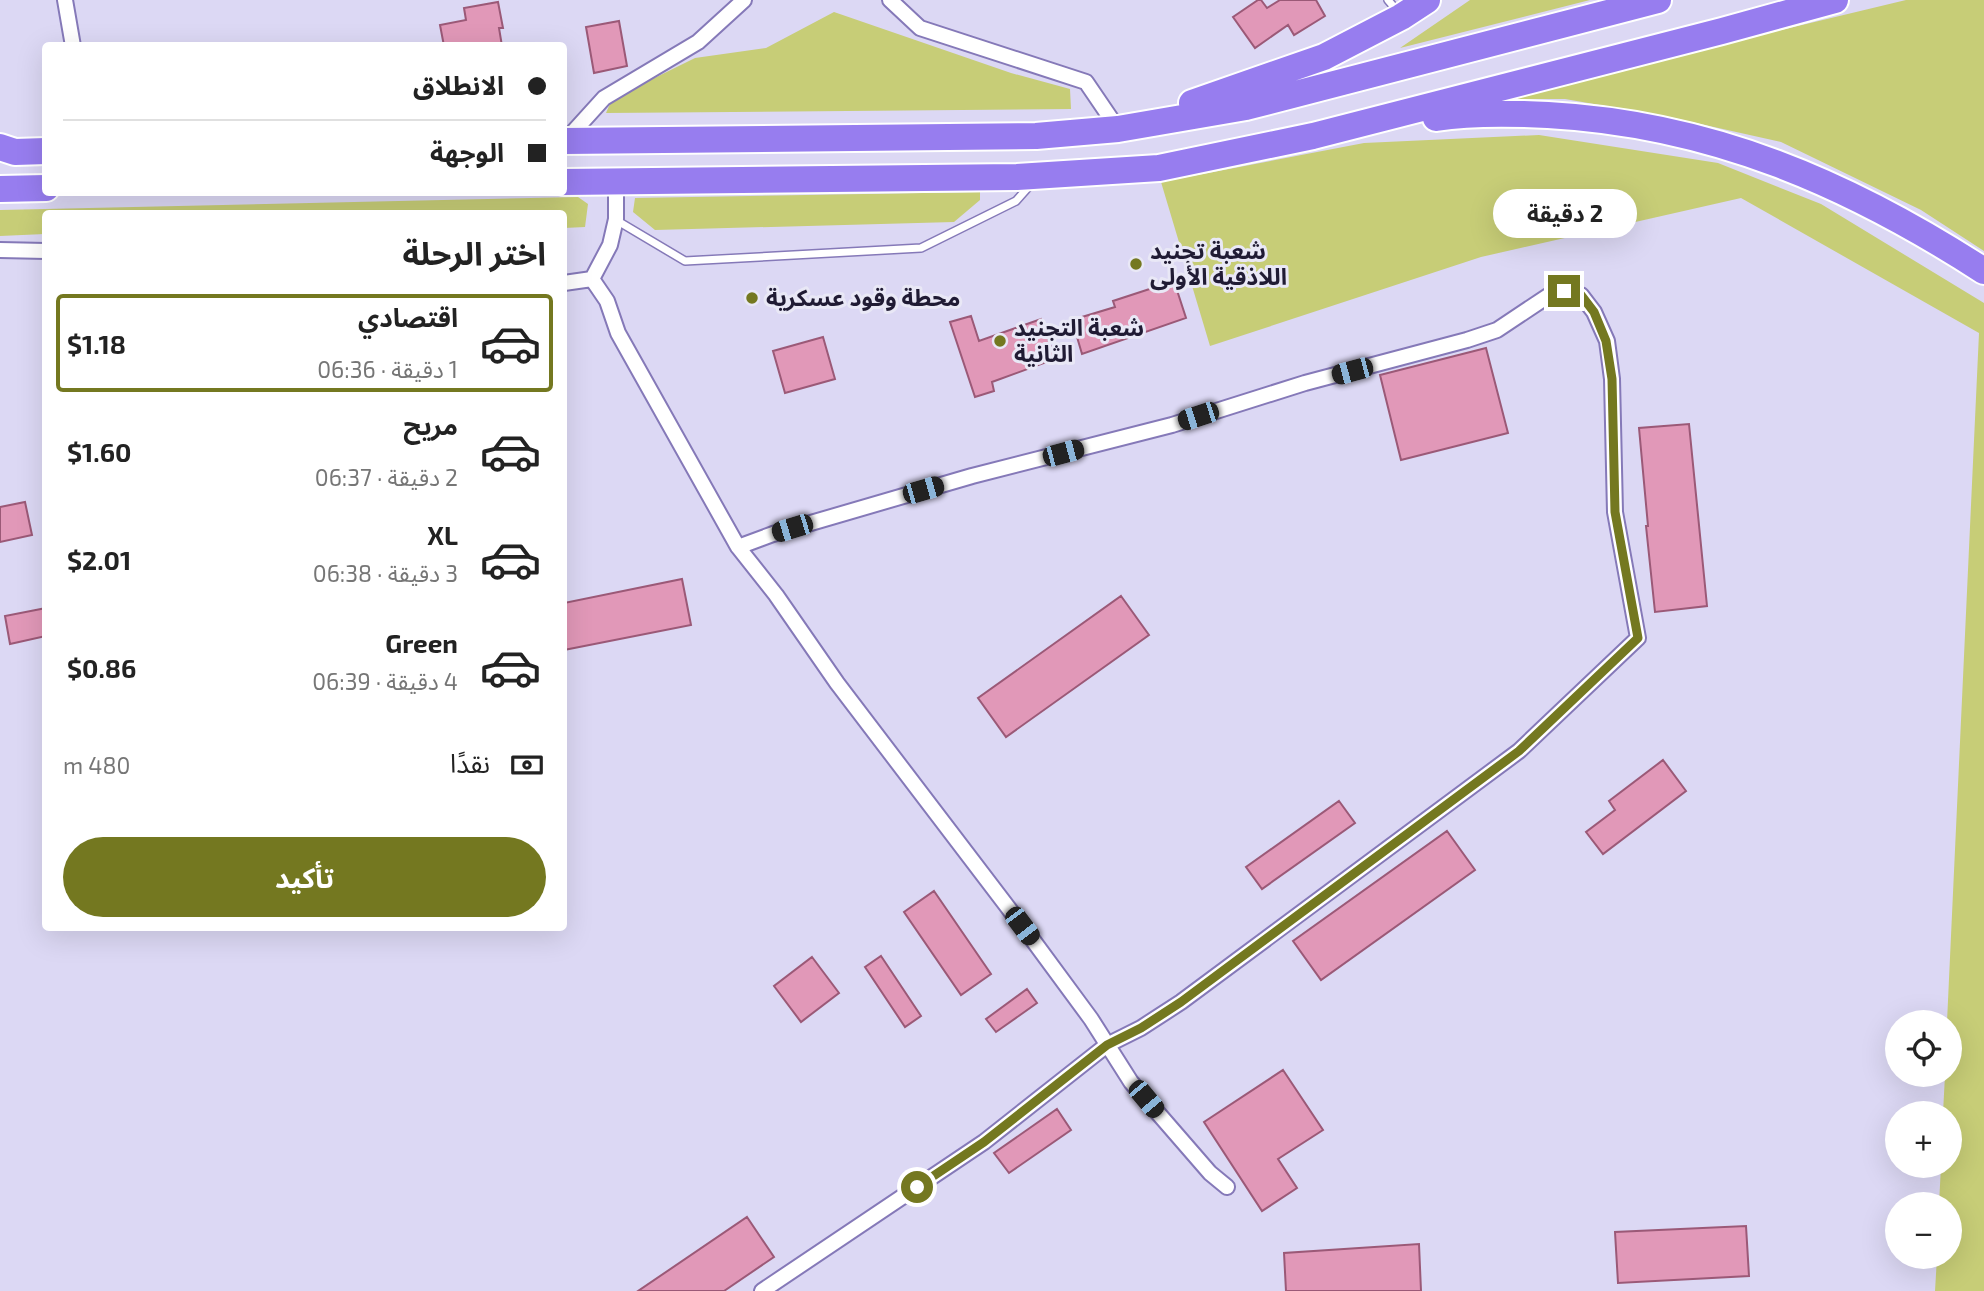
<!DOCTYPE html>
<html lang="ar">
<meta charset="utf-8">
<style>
:root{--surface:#fff;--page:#f6f6f6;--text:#222;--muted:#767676;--line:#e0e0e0;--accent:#747820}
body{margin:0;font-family:"Exo 2","Noto Sans Arabic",sans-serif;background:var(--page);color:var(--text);direction:rtl;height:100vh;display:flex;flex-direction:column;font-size:26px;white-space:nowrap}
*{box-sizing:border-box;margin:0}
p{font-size:23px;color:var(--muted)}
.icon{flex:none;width:38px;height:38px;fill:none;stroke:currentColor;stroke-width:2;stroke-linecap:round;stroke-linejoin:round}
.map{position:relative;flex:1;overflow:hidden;direction:ltr}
.sheet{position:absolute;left:42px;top:210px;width:525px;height:721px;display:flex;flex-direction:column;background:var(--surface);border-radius:7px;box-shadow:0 7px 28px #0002;direction:rtl}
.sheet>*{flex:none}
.hud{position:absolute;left:42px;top:42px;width:525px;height:154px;border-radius:7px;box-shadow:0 7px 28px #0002;direction:rtl;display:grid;align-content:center;height:154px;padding:0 21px;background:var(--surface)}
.controls{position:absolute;left:1885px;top:1010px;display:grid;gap:14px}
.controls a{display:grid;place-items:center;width:77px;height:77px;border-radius:50%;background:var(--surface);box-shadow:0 7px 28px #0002;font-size:35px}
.end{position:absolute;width:32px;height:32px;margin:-16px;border:9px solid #747820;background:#fff;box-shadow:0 0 0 4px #fff}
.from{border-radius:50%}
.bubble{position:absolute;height:49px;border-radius:24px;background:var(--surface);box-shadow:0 7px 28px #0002;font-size:23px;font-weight:700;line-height:49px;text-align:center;direction:rtl}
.car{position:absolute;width:21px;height:42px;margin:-21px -10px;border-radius:9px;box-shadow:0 0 5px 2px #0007;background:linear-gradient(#222 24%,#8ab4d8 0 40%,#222 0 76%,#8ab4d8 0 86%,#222 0)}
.hud b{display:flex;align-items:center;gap:24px;height:66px;font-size:26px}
.hud b+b{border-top:2px solid var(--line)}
.hud i{width:18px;height:18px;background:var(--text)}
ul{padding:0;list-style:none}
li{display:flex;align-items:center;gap:21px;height:98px;margin:0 14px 10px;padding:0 7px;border:4px solid transparent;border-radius:7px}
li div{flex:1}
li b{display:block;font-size:26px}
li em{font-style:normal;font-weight:700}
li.selected{border-color:var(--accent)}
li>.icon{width:63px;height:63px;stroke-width:1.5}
h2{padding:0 21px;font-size:32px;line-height:84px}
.pay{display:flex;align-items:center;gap:18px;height:77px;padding:0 21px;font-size:26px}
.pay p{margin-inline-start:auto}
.cta{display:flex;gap:14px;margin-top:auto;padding:14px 21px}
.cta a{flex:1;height:80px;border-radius:42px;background:var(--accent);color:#fff;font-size:28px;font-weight:700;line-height:80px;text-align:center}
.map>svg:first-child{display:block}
.green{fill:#c7cd77}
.building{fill:#e198b8;stroke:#9b5977;stroke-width:2}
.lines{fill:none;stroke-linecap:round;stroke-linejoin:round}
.lane-casing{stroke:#8579b8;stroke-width:10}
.street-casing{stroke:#8579b8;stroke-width:18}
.highway-casing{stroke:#fff;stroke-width:30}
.lane{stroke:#fff;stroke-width:7}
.street{stroke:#fff;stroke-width:14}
.highway{stroke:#977def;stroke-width:26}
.route{stroke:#747820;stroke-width:9}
.poi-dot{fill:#747820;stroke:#e9e8f6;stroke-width:2.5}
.labels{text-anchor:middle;stroke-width:6;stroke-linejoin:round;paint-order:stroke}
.poi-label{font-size:23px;font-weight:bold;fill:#201b34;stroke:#e9e8f6;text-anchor:start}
</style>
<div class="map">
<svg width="1984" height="1291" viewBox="0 0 1984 1291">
<rect width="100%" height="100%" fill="#dcd8f4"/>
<!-- green -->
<path class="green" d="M1470,0H1590L1400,48Z
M1906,0H1984V251L1921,210L1781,142L1669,117L1565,99H1493Z
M834,12L1011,73L1070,89L1071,109L606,113L612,99L695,58L766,48Z
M1539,135L1718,163L1821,204L1984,303V1291H1935L1937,1257L1950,1256V1204H1939L1941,1166H1950V1113H1943L1945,1075L1950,1074V1022H1947L1979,333L1741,198L1481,257L1210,346L1161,182L1364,143Z
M980,192V200L954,222L655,230L633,212L635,198Z
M578,197L588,204L585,227L564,228V214H46L45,234L0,236V210Z"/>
<!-- building -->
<path class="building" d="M1258,0H1261L1267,8L1280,0H1316L1325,16L1294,35L1288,25L1255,48L1233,17Z
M498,2L503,28H499L502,46H444L440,25L466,20L464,8Z
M619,21L627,66L594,73L586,27Z
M1174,281L1186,318L1082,354L1072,320L1115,307L1113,301Z
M971,316L979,341L1041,319L1055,359L992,382L994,391L975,397L950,322Z
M823,337L835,379L785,393L773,351Z
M1486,348L1508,433L1401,460L1380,375Z
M1689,424L1707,606L1655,612L1646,526H1648L1639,428Z
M25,502L32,535L0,542V507Z
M682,579L691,625L564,650V603Z
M1121,596L1149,635L1006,737L978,698Z
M46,608V636L10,644L5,616Z
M1663,760L1686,791L1603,854L1586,832L1615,810L1609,801Z
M1339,801L1355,823L1262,889L1246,867Z
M1447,831L1475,870L1321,980L1293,941Z
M934,891L991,974L961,995L904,912Z
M881,956L921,1016L905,1027L865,967Z
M812,957L839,993L801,1022L774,986Z
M1027,989L1037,1003L996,1032L986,1019Z
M1283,1070L1323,1130L1278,1159L1297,1188L1262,1211L1204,1122Z
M1057,1109L1071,1130L1009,1173L994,1153Z
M747,1217L774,1257L724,1291H638Z
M1746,1226L1749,1276L1618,1283L1615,1232Z
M1419,1244L1421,1291H1286L1284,1253Z"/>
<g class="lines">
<!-- lane casing -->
<g class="lane-casing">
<path id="lane" d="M1388,0L1399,13
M616,220L685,261L921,248L1016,201L1032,183"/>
</g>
<!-- street casing -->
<g class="street-casing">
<path id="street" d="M65,0L73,46
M890,0L920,28L1086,82L1118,129
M565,141L604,98L698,42L744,0
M0,250L46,251
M592,279L607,301L618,333L738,547L776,595L837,683L1035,943L1091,1019L1131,1082L1210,1173L1227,1187
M564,283L592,279L610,245L616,219V182
M738,547L773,534L972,476L1172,425L1305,383L1467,340L1497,330L1548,296L1564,291L1581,295L1594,312L1607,341L1612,379L1615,512L1638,638L1519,751L1181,1002L1141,1028L1107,1045L984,1142L762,1291"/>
</g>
<!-- highway casing -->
<g class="highway-casing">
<path id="highway" d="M1192,103L1324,57L1401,17L1427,0
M1436,118C1473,112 1511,113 1548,115C1711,124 1848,183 1984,271
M564,141L1036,136L1118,129L1246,107L1658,0
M0,147L15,152L46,151
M564,182L1017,177L1159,168L1313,136L1722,31L1835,0
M0,189L46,188"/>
</g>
<!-- lane -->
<use href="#lane" class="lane"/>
<!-- street -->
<use href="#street" class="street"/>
<!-- highway -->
<use href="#highway" class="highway"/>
</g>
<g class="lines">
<!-- route -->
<path class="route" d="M917,1187L984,1142L1107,1045L1141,1028L1181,1002L1519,751L1638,638L1615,512L1612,379L1606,341L1594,312L1581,295L1564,291"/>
</g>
<!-- markers -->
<g class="poi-dot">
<circle cx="1136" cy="264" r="7"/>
<circle cx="752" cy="298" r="7"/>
<circle cx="1000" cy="341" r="7"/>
</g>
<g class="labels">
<!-- poi labels -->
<g class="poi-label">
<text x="1150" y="259">شعبة تجنيد<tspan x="1150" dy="26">اللاذقية الأولى</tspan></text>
<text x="766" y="306">محطة وقود عسكرية</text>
<text x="1014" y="336">شعبة التجنيد<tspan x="1014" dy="26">الثانية</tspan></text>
</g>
</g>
</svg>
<div class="controls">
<a><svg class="icon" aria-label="locate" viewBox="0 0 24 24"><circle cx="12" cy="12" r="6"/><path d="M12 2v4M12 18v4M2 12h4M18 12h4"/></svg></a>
<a>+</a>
<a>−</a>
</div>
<i class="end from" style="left:917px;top:1187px"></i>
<i class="end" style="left:1564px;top:291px"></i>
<div class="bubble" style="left:1493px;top:189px;width:144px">2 دقيقة</div>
<i class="car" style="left:1352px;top:371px;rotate:255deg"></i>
<i class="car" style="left:1198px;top:416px;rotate:252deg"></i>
<i class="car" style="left:1063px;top:453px;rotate:75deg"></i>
<i class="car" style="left:923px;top:490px;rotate:74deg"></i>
<i class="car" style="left:792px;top:528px;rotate:253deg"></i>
<i class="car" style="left:1022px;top:926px;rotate:143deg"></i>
<i class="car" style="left:1146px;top:1099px;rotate:140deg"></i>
<div class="hud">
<b><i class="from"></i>الانطلاق</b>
<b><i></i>الوجهة</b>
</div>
<section class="sheet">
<h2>اختر الرحلة</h2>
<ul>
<li class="selected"><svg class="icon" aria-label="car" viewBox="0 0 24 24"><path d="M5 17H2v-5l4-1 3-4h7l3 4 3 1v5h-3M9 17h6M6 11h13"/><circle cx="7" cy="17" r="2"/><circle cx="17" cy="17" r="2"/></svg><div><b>اقتصادي</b><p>1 دقيقة · 06:36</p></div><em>$1.18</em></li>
<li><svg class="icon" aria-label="car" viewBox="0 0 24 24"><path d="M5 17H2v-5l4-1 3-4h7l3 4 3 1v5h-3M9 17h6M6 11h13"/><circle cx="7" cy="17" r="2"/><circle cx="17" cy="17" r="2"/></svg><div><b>مريح</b><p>2 دقيقة · 06:37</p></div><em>$1.60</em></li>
<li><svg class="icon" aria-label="car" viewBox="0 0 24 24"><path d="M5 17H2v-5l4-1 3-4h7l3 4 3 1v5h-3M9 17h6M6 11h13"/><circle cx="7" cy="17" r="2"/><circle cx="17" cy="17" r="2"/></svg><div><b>XL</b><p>3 دقيقة · 06:38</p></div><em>$2.01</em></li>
<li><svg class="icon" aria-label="car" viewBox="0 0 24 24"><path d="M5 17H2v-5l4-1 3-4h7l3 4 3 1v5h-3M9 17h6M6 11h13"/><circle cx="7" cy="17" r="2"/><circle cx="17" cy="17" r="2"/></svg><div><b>Green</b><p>4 دقيقة · 06:39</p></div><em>$0.86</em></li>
</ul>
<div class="pay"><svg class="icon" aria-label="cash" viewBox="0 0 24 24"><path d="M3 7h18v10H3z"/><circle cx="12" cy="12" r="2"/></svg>نقدًا<p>480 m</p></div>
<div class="cta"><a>تأكيد</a></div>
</section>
</div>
